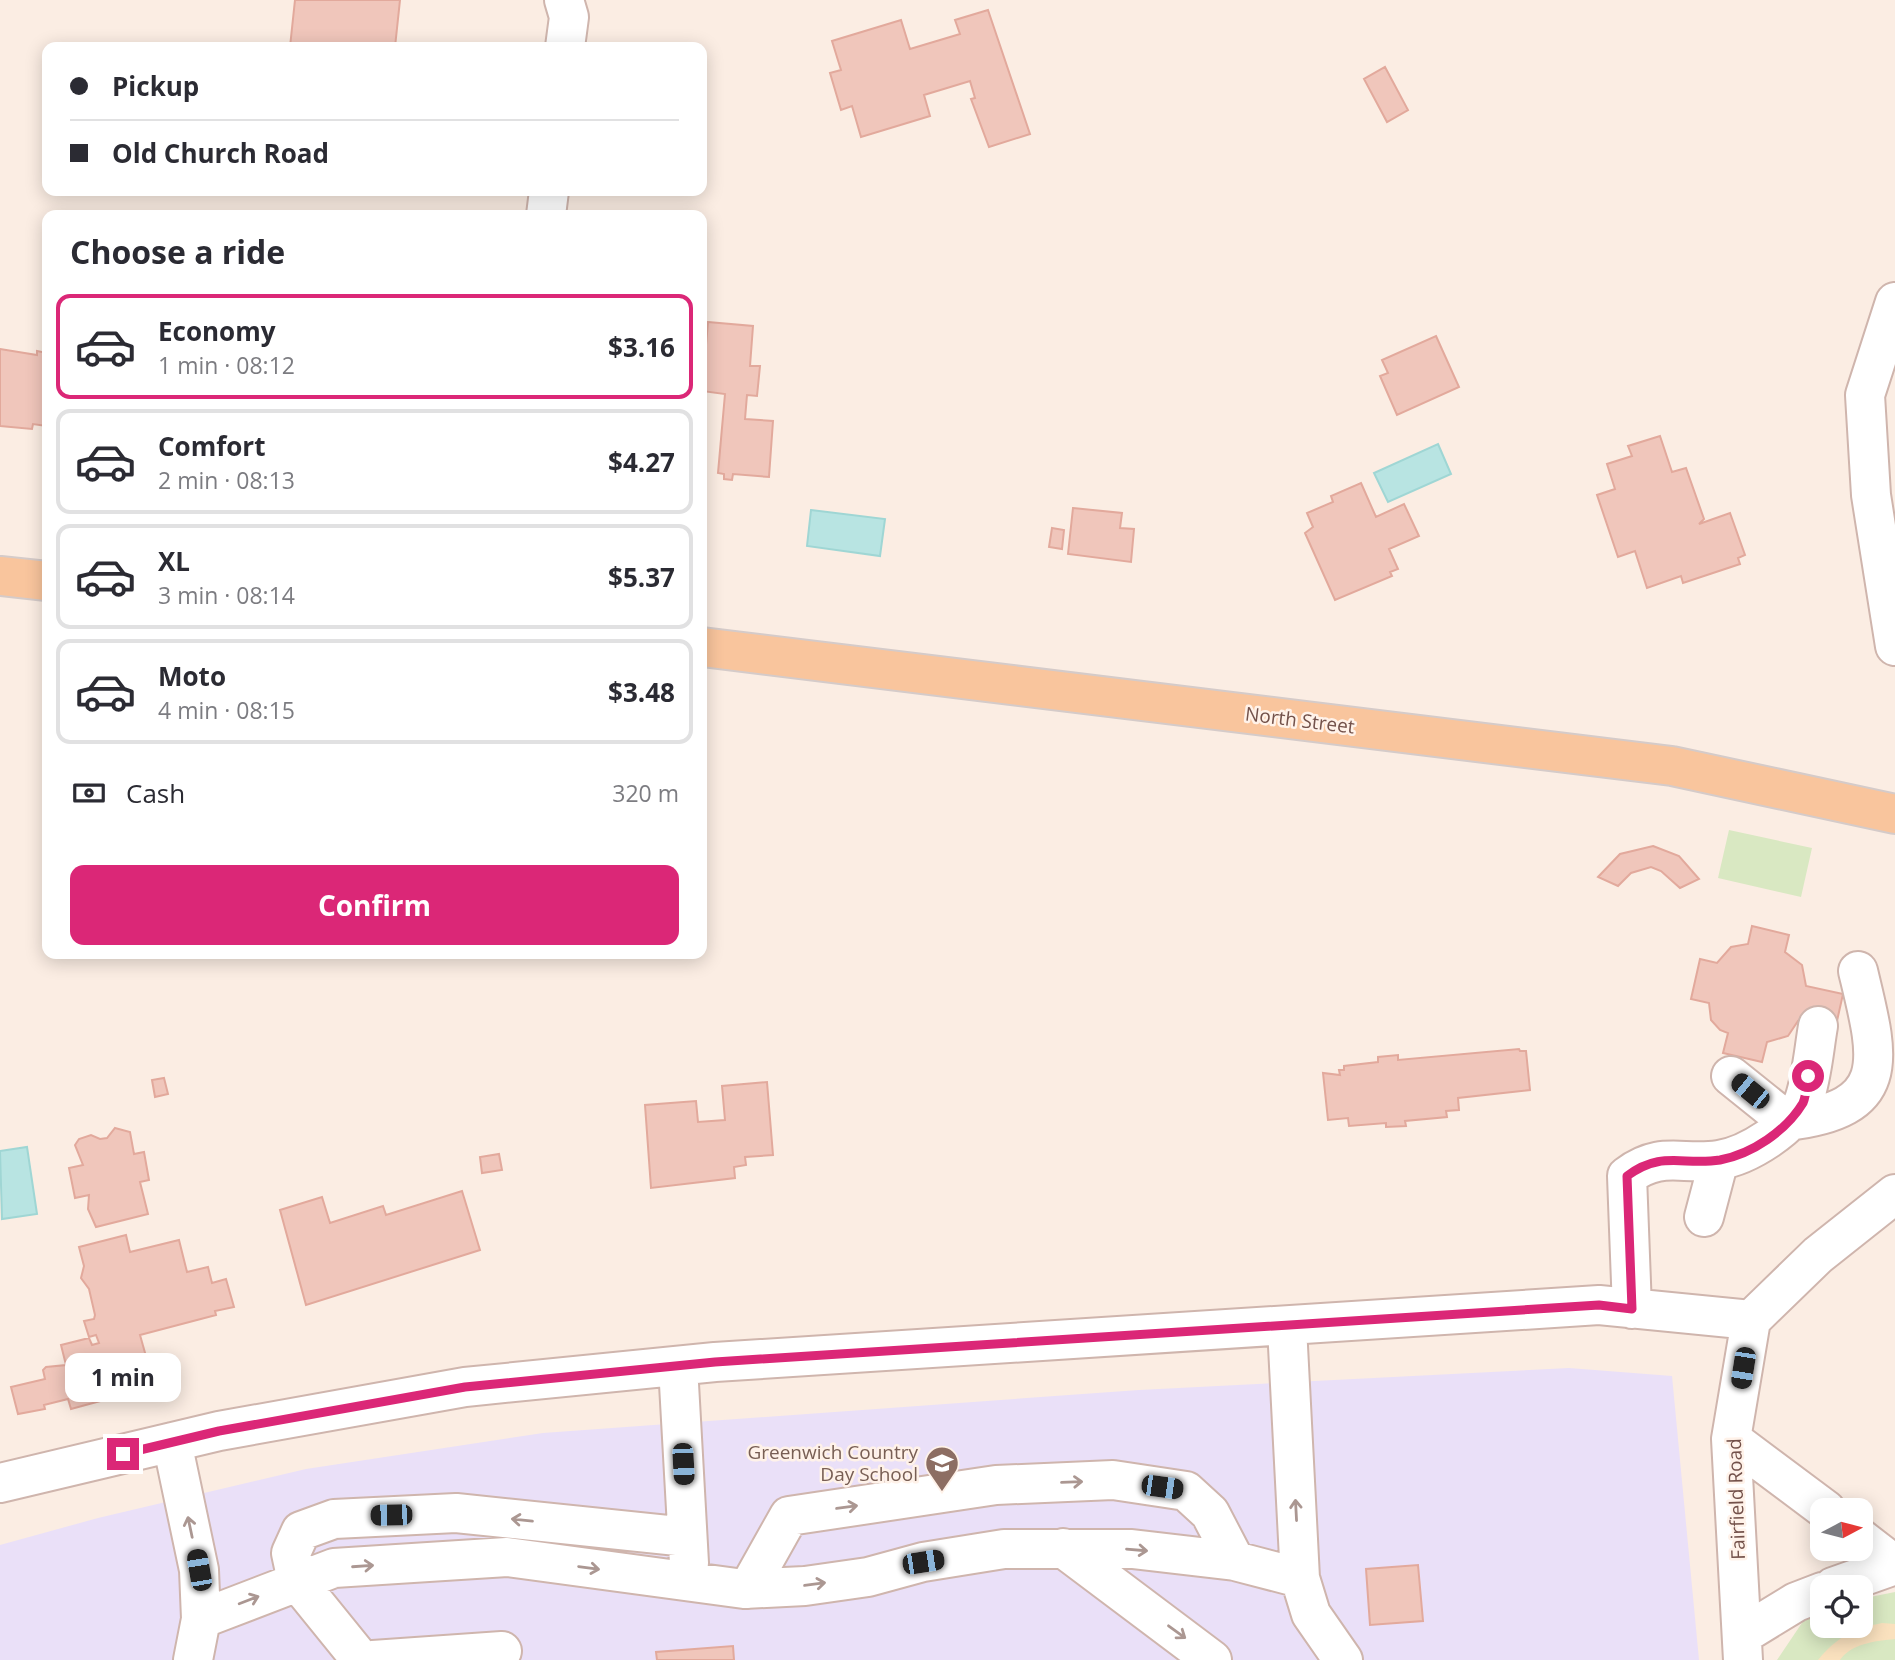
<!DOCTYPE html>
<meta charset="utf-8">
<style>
:root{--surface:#fff;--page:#f7f7f7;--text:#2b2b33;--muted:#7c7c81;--line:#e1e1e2;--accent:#db2777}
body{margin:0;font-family:"Open Sans",sans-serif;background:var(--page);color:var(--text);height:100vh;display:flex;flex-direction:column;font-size:26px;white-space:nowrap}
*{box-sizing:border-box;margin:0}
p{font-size:23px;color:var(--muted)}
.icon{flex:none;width:38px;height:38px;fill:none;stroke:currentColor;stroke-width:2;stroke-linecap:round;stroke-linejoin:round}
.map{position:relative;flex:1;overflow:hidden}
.sheet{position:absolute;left:42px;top:210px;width:665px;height:749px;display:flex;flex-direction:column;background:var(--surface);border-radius:14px;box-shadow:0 4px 18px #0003}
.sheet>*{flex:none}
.top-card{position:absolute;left:42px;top:42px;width:665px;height:154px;border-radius:14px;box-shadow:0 4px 18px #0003;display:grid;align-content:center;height:154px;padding:0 28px;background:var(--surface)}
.needle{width:46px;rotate:83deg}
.buttons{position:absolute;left:1810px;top:1498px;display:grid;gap:14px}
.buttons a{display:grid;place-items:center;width:63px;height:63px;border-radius:14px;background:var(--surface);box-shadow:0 4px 18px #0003;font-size:35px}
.end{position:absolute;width:32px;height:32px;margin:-16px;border:9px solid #db2777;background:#fff;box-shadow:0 0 0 4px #fff}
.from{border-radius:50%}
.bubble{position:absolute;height:49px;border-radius:14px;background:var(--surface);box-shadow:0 4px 18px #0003;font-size:23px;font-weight:700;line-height:49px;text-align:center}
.car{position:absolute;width:21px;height:42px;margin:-21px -10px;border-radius:9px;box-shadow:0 0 5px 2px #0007;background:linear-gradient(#222 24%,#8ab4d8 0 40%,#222 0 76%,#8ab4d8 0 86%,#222 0)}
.top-card b{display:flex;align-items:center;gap:24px;height:66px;font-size:26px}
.top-card b+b{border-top:2px solid var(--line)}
.top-card i{width:18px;height:18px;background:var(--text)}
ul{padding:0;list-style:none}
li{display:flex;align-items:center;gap:21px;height:105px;margin:0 14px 10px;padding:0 14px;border:4px solid var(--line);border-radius:14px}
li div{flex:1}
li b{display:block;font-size:26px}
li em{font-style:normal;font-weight:700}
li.selected{border-color:var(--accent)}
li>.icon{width:63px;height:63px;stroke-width:1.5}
h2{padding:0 28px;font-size:32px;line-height:84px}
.pay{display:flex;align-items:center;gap:18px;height:77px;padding:0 28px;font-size:26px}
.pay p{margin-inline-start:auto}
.cta{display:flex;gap:14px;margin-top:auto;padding:14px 28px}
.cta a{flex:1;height:80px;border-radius:14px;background:var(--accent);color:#fff;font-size:28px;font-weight:700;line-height:80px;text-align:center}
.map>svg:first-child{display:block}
.education{fill:#eae0f8}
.green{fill:#d9e8c2}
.sand{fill:#fae1be}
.water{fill:#b8e4e2;stroke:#9fd6d4;stroke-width:2}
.building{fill:#f0c6bb;stroke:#e2a99c;stroke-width:2}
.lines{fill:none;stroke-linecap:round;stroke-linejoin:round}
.minor-casing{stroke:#cfb5ad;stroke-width:42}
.major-casing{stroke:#d5cbc9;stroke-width:42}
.minor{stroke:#fff;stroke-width:38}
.major{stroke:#f9c59d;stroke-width:38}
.oneway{stroke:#ab9792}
.route{stroke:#db2777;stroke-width:9}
.labels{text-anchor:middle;stroke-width:5;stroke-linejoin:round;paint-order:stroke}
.street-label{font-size:19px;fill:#73514a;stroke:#fff2e9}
.education-label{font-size:19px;fill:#785e54;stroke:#fff2e9;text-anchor:end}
</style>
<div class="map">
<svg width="1895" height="1660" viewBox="0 0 1895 1660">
<rect width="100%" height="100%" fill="#fbede3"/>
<!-- education -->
<path class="education" d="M1569,1368L1672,1376L1699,1660H0V1545L98,1518L306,1469L543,1433L1139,1390Z"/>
<!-- green -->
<path class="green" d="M1729,830L1812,848L1801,897L1718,878Z
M1895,1592V1660H1777L1812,1608L1822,1606V1626H1860V1599Z"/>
<!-- sand -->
<path class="sand" d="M1882,1623L1895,1624V1639C1876,1641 1852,1643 1840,1660H1818C1837,1637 1853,1629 1882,1623Z"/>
<!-- water -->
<path class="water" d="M1438,444L1451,474L1388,502L1374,473Z
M811,510L885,519L880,556L807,546Z
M27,1147L37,1214L2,1219L0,1151Z"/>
<!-- building -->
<path class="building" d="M295,0H400L395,47H290Z
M988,10L1030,134L989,147L971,99L975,98L970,81L924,95L930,116L861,137L852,106L841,110L830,73L841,70L832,41L901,20L910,49L960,34L955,20Z
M1385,67L1408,110L1387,122L1364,79Z
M708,322L753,326L750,366H760L757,396L747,395L745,419L773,421L769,477L733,474L732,480L724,479V474L718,473L725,394L702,391Z
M1436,336L1459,387L1397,415L1380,376L1388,373L1382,360Z
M0,349L37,355V351L47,353V426L33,424L32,429L0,426Z
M1660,436L1672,472L1686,468L1704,519L1699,524L1730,513L1745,555L1738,558L1740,564L1683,583L1681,576L1647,588L1635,551L1618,557L1597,495L1615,489L1607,464L1632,456L1628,446Z
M1361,483L1376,517L1404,504L1419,536L1389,549L1398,569L1390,572L1392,576L1335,600L1305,533L1313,527L1307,513L1333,502L1331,496Z
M1073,508L1122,513L1120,528L1134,529L1131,562L1068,554Z
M1052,528L1064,530L1062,549L1049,547Z
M1653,846L1679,856L1699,879L1680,888L1661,871L1651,867L1631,873L1618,886L1598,877L1620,854Z
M1752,926L1789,935L1785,952L1802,965L1806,986L1843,994L1835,1030L1798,1021L1788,1036L1767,1042L1762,1062L1723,1053L1728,1033L1720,1030L1711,1020L1709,1003L1691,999L1700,959L1717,963L1731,947L1748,944Z
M1519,1049L1520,1051H1526L1530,1090L1458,1098L1459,1110L1446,1111L1447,1117L1405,1121L1406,1126L1386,1127V1123L1349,1126L1348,1118L1328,1120L1323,1073L1340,1075L1339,1070H1344V1066L1378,1062V1057L1398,1055V1060Z
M164,1078L168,1094L155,1097L152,1080Z
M767,1082L773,1155L745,1157L746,1165L734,1167L735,1178L651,1188L645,1105L696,1101L698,1122L725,1120L722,1086Z
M115,1128L130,1132L134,1154L144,1152L149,1180L140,1182L148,1214L96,1227L88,1209L89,1195L75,1198L69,1168L83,1165L75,1145L79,1139L91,1135L100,1139L107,1138Z
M499,1154L502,1170L482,1173L480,1157Z
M462,1191L480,1250L306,1305L280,1210L322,1197L330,1223L383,1206L386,1215Z
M126,1235L130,1252L179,1240L187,1272L208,1267L212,1283L226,1279L234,1307L215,1311L216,1315L140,1335L149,1367L131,1371L137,1392L110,1398L106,1381L99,1382L104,1400L71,1409L68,1399L44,1405L45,1409L18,1414L11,1387L45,1379L43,1370L46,1367L66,1365L61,1345L89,1338L92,1345L99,1343L96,1335L89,1337L84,1321L94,1319L95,1315L89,1289L81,1278L84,1266L79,1247Z
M1418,1565L1423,1621L1370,1625L1366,1569Z
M733,1646L734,1660H657L656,1652Z"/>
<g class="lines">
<!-- minor casing -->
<g class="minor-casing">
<path id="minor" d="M564,0L569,17L565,47
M546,215L549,191
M1895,302L1865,395L1871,495L1895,646
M1731,1076L1787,1121C1895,1109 1879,1058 1858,971
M1704,1217L1719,1160
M1632,1309L1627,1176C1662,1150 1682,1166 1719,1160C1747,1156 1794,1127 1804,1100C1812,1077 1814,1049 1818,1026
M1287,1327L1300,1578L1311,1614L1343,1660
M678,1366L689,1563
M1731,1439L1826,1510
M172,1442L199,1570L201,1619
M0,1483L219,1431L465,1387L715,1362L1599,1305L1751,1320
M1860,1538L1895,1565
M1063,1548L1212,1660
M1833,1587L1895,1565
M748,1589L789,1516L996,1485L1113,1480L1186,1491L1210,1513L1235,1561
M1742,1635L1796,1602L1822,1592
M193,1660L201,1619L334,1568L507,1557L744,1589L805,1586L868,1577L923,1562L1004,1549H1132L1235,1561L1300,1578
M361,1660L297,1581L291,1553L301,1531L334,1519L456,1513L687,1537
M373,1660L502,1651
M1743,1660L1731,1439L1751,1320L1818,1255L1895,1194"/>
</g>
<!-- major casing -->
<g class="major-casing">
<path id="major" d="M0,576L47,581
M702,647L1672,766L1895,814"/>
</g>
<!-- minor -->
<use href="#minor" class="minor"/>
<!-- major -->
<use href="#major" class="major"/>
</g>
<!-- one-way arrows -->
<defs><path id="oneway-shaft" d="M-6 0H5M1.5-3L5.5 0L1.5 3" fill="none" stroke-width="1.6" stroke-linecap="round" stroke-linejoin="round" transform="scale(1.75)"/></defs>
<g class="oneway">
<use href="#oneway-shaft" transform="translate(1072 1482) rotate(-2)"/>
<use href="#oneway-shaft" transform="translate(847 1507) rotate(-8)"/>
<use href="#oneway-shaft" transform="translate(1296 1510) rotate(-93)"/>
<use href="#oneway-shaft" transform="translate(522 1520) rotate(-174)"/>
<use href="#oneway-shaft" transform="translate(190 1527) rotate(-102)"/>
<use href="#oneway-shaft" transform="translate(1137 1550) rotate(5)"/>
<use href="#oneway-shaft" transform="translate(363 1566) rotate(-4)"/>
<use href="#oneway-shaft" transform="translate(589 1568) rotate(8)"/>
<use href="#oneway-shaft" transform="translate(815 1584) rotate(-8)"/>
<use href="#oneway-shaft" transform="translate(249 1600) rotate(-21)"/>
<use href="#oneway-shaft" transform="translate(1177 1632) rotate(36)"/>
</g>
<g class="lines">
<!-- route -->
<path class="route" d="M123,1454L219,1431L465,1387L715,1362L1599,1305L1632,1309L1627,1176C1662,1150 1683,1166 1720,1160C1752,1154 1786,1131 1803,1103C1806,1096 1807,1084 1808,1076"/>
</g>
<!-- icons -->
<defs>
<g id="school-pin" transform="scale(1.75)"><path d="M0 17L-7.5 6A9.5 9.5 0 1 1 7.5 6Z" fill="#8d6e63" stroke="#fff2e9"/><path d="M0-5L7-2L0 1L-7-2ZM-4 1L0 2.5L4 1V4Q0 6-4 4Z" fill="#fff"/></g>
</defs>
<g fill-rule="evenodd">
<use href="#school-pin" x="942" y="1463"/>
</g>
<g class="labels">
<!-- street labels -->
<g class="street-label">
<text transform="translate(1300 720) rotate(7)" y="7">North Street</text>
<text transform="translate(1736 1499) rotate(-92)" y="7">Fairfield Road</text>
</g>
<!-- education labels -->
<g class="education-label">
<text x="918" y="1459">Greenwich Country<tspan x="918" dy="22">Day School</tspan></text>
</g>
</g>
</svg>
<div class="buttons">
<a><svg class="needle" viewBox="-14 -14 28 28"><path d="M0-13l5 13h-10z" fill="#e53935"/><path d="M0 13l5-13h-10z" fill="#7c7c81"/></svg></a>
<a><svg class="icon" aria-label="locate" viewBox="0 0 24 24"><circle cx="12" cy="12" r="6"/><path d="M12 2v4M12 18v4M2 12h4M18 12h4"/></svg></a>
</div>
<i class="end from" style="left:1808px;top:1076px"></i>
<i class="end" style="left:123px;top:1454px"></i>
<div class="bubble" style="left:65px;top:1353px;width:116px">1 min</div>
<i class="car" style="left:1750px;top:1091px;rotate:309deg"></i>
<i class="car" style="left:1743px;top:1368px;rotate:189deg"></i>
<i class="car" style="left:683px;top:1464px;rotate:177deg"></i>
<i class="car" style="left:1162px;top:1487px;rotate:98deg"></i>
<i class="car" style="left:391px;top:1515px;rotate:269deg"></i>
<i class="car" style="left:923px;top:1562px;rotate:81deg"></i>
<i class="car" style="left:199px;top:1570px;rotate:350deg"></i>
<div class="top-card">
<b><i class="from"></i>Pickup</b>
<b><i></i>Old Church Road</b>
</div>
<section class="sheet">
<h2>Choose a ride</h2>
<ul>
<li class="selected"><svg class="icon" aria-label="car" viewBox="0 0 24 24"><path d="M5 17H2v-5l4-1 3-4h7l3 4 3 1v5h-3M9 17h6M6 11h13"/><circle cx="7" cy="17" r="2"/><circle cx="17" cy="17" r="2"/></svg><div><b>Economy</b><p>1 min · 08:12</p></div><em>$3.16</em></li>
<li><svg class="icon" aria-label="car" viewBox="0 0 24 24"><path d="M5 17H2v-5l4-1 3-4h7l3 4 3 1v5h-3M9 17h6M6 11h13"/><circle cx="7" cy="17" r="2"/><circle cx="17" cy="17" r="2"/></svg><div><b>Comfort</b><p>2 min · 08:13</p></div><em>$4.27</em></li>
<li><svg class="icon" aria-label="car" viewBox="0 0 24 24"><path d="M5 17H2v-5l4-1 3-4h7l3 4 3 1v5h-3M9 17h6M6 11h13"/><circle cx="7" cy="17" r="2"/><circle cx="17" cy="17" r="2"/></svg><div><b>XL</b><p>3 min · 08:14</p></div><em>$5.37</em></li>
<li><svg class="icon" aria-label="car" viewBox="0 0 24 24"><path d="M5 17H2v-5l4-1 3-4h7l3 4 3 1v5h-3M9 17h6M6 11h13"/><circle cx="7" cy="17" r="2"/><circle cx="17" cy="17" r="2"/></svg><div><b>Moto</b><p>4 min · 08:15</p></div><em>$3.48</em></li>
</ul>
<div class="pay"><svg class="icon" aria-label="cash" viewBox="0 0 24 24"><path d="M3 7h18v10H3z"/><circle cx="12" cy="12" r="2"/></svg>Cash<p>320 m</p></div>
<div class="cta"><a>Confirm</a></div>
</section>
</div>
